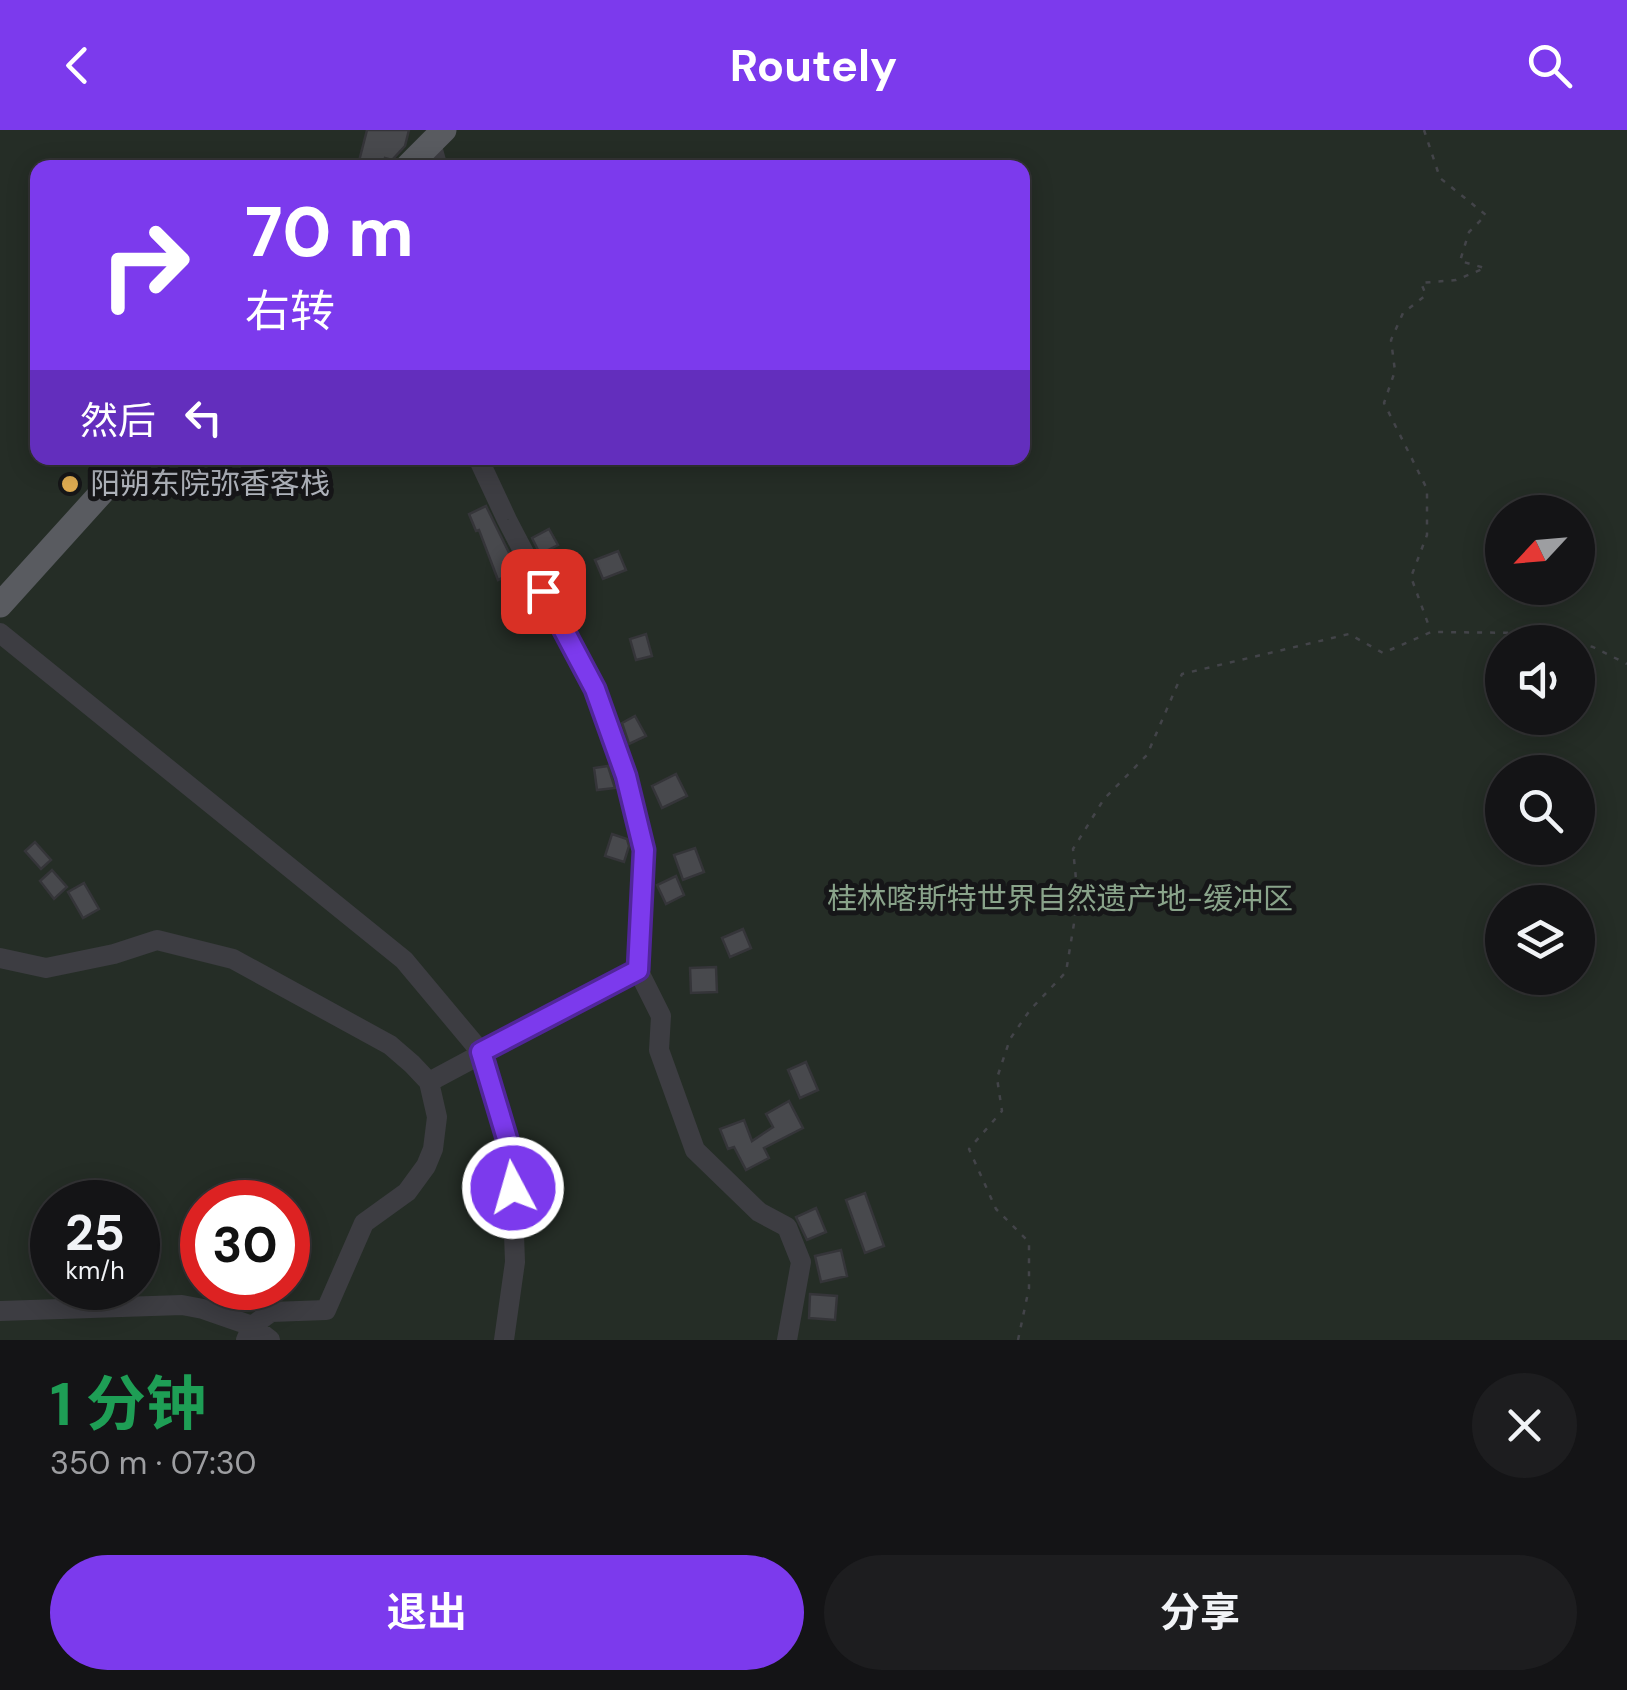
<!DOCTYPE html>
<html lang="zh">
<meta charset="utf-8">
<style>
body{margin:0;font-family:"DM Sans","Noto Sans SC",sans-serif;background:#1d1d1f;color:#f1f3f6;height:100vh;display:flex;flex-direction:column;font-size:38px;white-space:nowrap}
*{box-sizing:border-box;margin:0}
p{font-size:32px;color:#9d9ea1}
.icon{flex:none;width:55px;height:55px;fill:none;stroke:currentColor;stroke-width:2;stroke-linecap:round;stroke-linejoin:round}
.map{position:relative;height:1210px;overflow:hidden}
.details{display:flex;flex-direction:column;background:#141416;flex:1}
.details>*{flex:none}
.top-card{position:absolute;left:30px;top:30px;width:1000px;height:305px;border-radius:20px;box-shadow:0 5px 25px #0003,0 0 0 2px #333335;background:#7c3aed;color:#fff;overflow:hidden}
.needle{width:65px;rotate:244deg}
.tools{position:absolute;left:1485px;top:365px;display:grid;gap:20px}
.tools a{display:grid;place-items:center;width:110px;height:110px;border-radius:50%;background:#141416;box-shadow:0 5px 25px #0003,0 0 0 2px #333335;font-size:50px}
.speed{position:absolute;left:30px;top:1050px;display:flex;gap:20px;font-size:50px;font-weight:700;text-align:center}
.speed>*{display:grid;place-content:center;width:130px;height:130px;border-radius:50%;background:#141416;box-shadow:0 5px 25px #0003,0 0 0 2px #333335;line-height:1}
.speed small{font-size:25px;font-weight:400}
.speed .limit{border:15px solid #d22;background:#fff;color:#111}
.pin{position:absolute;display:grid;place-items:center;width:85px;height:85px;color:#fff;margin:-42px;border-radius:20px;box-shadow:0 5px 15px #0006}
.me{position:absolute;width:110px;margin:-55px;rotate:354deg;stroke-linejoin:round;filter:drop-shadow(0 0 8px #0008)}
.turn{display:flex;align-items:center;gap:35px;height:210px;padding:0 50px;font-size:45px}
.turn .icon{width:130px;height:130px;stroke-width:2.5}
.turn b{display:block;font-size:70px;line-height:85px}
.then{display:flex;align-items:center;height:95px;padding:0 50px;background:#0003;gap:20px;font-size:38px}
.round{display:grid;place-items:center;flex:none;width:105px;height:105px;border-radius:52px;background:#1d1d1f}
.summary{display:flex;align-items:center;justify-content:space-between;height:170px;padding:0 50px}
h1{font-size:60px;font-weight:700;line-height:75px;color:#1e9e55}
.primary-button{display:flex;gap:20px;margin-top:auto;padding:20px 50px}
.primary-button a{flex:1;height:115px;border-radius:60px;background:#7c3aed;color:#fff;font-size:40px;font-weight:700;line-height:115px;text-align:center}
.primary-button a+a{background:#1d1d1f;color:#f1f3f6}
header{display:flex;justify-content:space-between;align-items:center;height:130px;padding:0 50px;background:#7c3aed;color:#fff;font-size:45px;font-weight:700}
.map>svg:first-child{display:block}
</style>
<header><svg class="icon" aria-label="back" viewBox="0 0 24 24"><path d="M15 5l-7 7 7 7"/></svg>Routely<svg class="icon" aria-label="search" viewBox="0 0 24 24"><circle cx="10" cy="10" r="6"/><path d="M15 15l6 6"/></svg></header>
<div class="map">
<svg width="1627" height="1210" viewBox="0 0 1627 1210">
<rect width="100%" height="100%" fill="#1b1b1d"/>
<path fill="#252d26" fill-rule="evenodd" d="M 0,0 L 1627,0 L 1627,1210 L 0,1210 ZM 38,38 L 1022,38 L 1022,328 L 38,328 ZM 1502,382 L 1578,382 L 1578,458 L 1502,458 ZM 1502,512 L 1578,512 L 1578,588 L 1502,588 ZM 1502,642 L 1578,642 L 1578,718 L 1502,718 ZM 1502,772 L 1578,772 L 1578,848 L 1502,848 ZM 52,1072 L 138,1072 L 138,1158 L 52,1158 ZM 202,1072 L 288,1072 L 288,1158 L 202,1158 Z"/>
<path fill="#48494d" stroke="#353539" stroke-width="2.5" d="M 367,0 L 409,0 L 405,16 L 392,30 L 385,28 L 383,37 L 359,31 Z
M 486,376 L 518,441 L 498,450 L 479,400 L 476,401 L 469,384 Z
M 549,399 L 558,415 L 540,424 L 532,408 Z
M 618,421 L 626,440 L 603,449 L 595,430 Z
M 646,504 L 652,526 L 636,530 L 630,509 Z
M 635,586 L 646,606 L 629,614 L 622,593 Z
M 608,636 L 615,658 L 597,660 L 594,638 Z
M 676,644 L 687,666 L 662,678 L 652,656 Z
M 612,704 L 627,709 L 629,716 L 624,732 L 605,726 Z
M 35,712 L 51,730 L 41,739 L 25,721 Z
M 695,718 L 704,742 L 683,750 L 674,725 Z
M 52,740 L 67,757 L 54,769 L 40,751 Z
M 676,746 L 684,765 L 666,774 L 657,755 Z
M 84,753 L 99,779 L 83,788 L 68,762 Z
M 743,799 L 751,818 L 730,827 L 722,808 Z
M 716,837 L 717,862 L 691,863 L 690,838 Z
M 806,932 L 818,960 L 800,968 L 788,940 Z
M 789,971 L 803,998 L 764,1018 L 769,1028 L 746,1040 L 734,1017 L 728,1019 L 720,999 L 744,990 L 752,1011 L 773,997 L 766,984 Z
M 865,1063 L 884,1116 L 865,1123 L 846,1070 Z
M 816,1078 L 826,1102 L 807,1110 L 796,1087 Z
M 841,1120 L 847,1146 L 821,1152 L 815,1126 Z
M 810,1164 L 837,1166 L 835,1190 L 809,1188 Z"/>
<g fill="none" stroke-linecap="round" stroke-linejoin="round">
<path stroke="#434449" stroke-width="2.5" stroke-dasharray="5 8" stroke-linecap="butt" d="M 1424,0 L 1440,48 L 1486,85 L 1469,102 L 1460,131 L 1485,138 L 1456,150 L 1421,153 L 1426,165 L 1403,183 L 1391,210 L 1395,241 L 1384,273 L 1427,359 L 1427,405 L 1411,447 L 1430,499
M 1578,513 L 1593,517 L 1627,534
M 1018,1210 L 1029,1158 L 1029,1112 L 996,1079 L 969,1019 L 1002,981 L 997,948 L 1010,909 L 1030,880 L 1066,842 L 1078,769 L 1073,719 L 1104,669 L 1147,625 L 1182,544 L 1349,504 L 1383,523 L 1431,502 L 1532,503 L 1574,512"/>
<path stroke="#3d3d42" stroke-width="20" d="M 431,13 L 438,38
M 0,503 L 404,830 L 481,922 L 511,1022 L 515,1132 L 504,1210
M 0,828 L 46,838 L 114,824 L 157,810 L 233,829 L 390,915 L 412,934 L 429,952 L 437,987 L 433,1019 L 426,1036 L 407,1062 L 364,1093 L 326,1180 L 271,1182 L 252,1196 L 270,1210
M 638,840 L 661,886 L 659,920 L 695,1020 L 759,1082 L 787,1097 L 801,1132 L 787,1210
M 429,952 L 638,840 L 644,720 L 626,646 L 595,559 L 507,390 L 478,328
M 0,1181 L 182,1175 L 203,1179 L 252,1196 L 246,1210"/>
<path stroke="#595b60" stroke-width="25" d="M 406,38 L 444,0
M 0,475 L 133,328"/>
</g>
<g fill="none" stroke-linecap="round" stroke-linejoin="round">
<g stroke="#51269a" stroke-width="25">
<path id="route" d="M 513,1058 L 511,1022 L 481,922 L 638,840 L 644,720 L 626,646 L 595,559 L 543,461"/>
</g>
<use href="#route" stroke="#7c3aed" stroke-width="18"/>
</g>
<circle fill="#dfac51" stroke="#161618" stroke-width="4" cx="70" cy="354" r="10"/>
<g text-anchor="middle" stroke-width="10" stroke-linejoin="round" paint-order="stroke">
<g font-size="30" fill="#afb3bb" stroke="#161618" text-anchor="start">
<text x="90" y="364">阳朔东院弥香客栈</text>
</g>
<g font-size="30" fill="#89a38a" stroke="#161618">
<text x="1060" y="779">桂林喀斯特世界自然遗产地-缓冲区</text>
</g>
</g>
</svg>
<div class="tools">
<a><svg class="needle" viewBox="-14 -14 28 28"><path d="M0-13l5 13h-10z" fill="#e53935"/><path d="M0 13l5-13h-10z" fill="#9d9ea1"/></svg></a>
<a><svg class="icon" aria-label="sound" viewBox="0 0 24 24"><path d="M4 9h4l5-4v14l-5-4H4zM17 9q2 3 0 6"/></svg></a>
<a><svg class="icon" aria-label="search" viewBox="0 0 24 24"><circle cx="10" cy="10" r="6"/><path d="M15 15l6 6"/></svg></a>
<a><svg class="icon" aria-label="layers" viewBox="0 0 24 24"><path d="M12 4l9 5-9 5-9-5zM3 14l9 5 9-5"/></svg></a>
</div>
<div class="speed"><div>25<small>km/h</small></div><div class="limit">30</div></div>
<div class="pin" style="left:543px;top:461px;background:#d93025"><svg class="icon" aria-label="arrive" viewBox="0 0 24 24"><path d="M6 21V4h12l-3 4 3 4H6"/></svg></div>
<svg class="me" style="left:513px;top:1058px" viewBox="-20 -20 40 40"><circle r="17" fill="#7c3aed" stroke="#fff" stroke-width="3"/><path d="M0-11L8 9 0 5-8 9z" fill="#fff"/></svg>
<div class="top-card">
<div class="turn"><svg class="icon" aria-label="right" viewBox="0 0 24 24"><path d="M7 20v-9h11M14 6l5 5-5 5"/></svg><div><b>70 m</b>右转</div></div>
<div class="then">然后<svg class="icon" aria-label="left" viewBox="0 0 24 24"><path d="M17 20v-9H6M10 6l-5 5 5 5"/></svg></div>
</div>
</div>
<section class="details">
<div class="summary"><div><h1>1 分钟</h1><p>350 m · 07:30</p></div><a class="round"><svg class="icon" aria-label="close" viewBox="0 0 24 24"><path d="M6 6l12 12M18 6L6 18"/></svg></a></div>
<div class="primary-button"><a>退出</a><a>分享</a></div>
</section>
